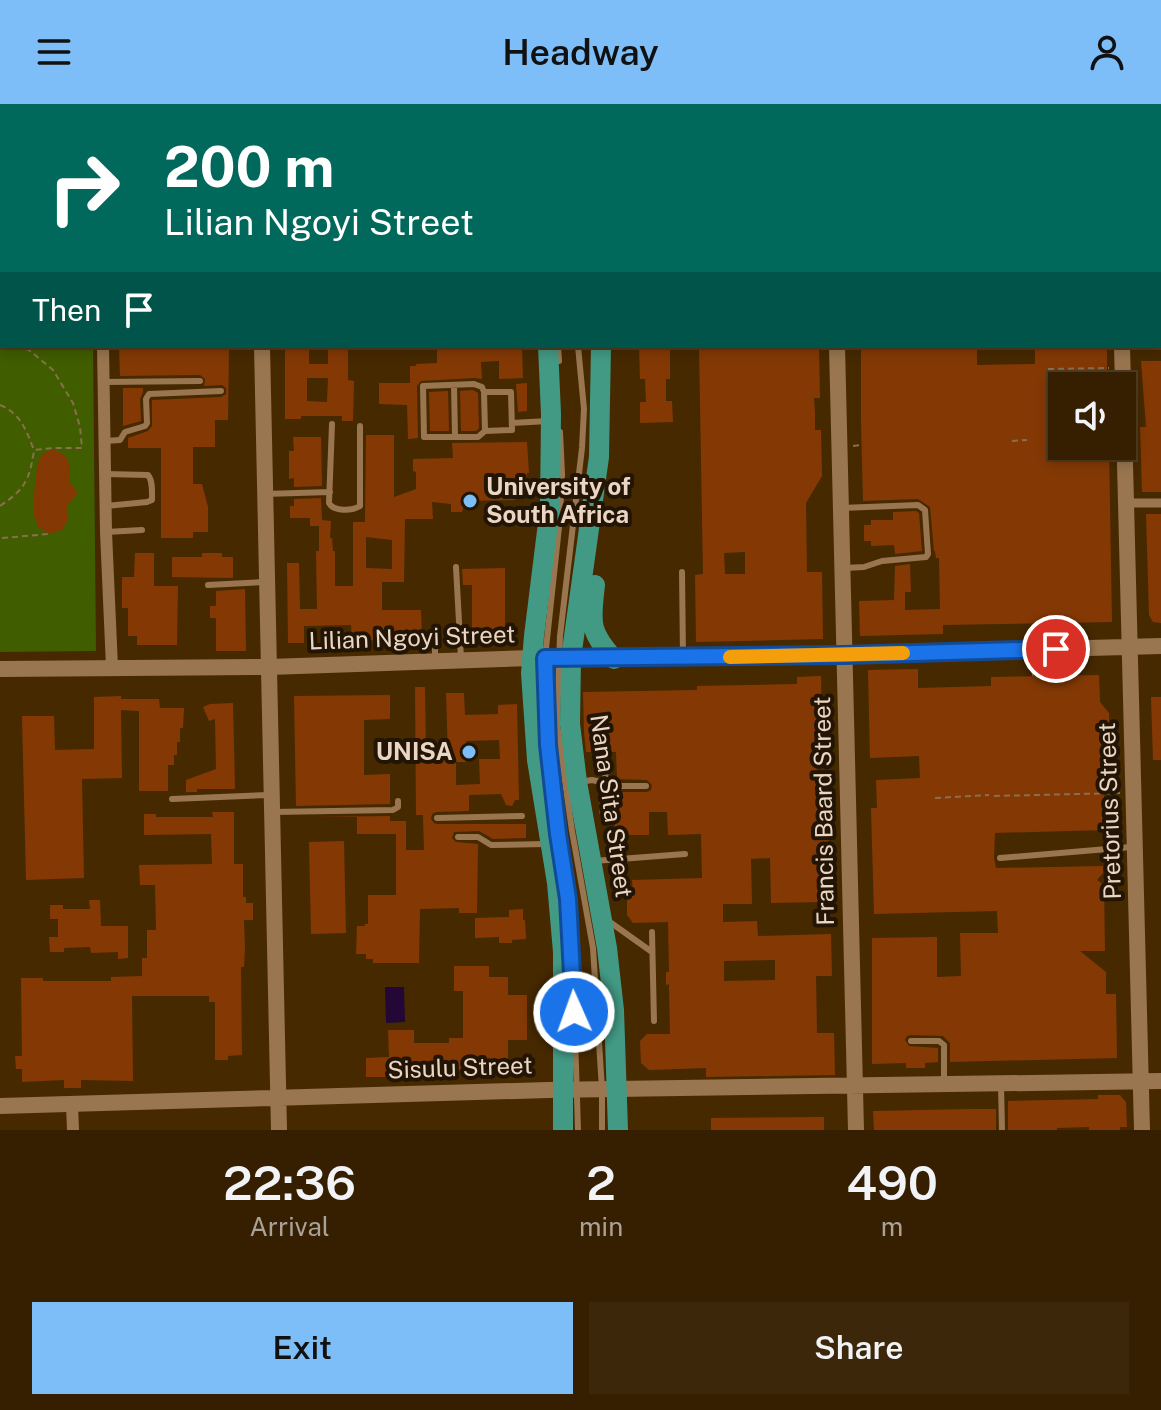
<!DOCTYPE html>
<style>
body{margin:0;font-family:"Public Sans",sans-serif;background:#3d270a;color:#f1f3f6;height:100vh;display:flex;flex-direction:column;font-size:30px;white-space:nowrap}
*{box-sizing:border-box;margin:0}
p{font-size:26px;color:#aaa299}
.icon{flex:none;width:44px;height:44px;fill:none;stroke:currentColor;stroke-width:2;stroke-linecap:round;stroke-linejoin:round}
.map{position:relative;height:1026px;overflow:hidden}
.details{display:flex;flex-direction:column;background:#351f00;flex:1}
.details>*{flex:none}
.banner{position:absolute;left:0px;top:0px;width:1162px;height:244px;box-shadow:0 4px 12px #0003,0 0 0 2px #4f3d22;background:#00695c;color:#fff;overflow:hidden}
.buttons{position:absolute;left:1048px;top:268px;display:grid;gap:16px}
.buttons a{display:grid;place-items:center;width:88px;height:88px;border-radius:0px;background:#351f00;box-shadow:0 4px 12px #0003,0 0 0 2px #4f3d22;font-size:40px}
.pin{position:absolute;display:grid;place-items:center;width:68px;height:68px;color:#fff;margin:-34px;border:4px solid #fff;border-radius:50%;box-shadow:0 2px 8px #0007}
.me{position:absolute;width:88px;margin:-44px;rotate:358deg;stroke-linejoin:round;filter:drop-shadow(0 0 6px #0008)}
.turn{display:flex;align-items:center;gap:28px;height:168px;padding:0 32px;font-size:36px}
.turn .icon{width:104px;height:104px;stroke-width:2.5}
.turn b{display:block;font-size:56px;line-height:68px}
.then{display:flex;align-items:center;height:76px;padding:0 32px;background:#0003;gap:16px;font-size:30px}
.eta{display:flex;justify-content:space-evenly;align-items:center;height:136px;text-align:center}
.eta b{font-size:48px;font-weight:600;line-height:56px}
.action{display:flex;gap:16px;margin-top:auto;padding:16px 32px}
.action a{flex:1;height:92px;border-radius:0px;background:#7dbef9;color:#111;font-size:32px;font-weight:600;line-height:92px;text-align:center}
.action a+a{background:#3d270a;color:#f1f3f6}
header{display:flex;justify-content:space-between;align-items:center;height:104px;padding:0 32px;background:#7dbef9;color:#111;font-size:36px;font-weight:600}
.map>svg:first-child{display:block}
</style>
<header><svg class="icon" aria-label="menu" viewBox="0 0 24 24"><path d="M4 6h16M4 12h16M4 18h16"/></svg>Headway<svg class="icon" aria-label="person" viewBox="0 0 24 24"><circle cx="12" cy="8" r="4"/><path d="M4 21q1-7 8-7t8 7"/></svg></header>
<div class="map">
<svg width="1161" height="1026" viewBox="0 0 1161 1026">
<rect width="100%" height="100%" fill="#472900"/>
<path fill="#405d00" d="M 2,146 L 2,242 L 93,242 L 96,547 L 0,548 L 0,147 Z"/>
<path fill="#230736" d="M 385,883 L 404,883 L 405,918 L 386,919 Z"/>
<path fill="#843905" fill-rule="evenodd" d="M 119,242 L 229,242 L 228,316 L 215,316 L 215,343 L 193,343 L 193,380 L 202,380 L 208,403 L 208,428 L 193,428 L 193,434 L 161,434 L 161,344 L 128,344 L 128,334 L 148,327 L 152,322 L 152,296 L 221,293 L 226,290 L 226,284 L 222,281 L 204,282 L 205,275 L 200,271 L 120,272 Z
M 285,242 L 309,242 L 309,260 L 328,260 L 328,242 L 348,242 L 348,276 L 354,277 L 353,317 L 342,317 L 342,312 L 301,312 L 301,315 L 285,315 ZM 307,274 L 328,274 L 327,298 L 307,297 Z
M 437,242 L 522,242 L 523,274 L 499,275 L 499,257 L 481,258 L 482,275 L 474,274 L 421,277 L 417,282 L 418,334 L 408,335 L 407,301 L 379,300 L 379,279 L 410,279 L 410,262 L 416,262 L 416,260 L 437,259 Z
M 639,242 L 670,242 L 670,275 L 666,275 L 666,297 L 672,297 L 673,318 L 640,319 L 640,298 L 646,298 L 645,275 L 640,275 Z
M 699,242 L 819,242 L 820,294 L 814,294 L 815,309 L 815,326 L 821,326 L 822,372 L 806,399 L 807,468 L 822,468 L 823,535 L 696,538 L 695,471 L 703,470 ZM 745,448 L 745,470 L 725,470 L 724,449 Z
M 861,242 L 977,242 L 977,261 L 1035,260 L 1035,242 L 1107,242 L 1107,282 L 1062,282 L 1062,342 L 1109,342 L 1112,518 L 943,521 L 943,530 L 860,532 L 859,497 L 894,496 L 895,462 L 910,460 L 911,488 L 905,488 L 905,506 L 940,505 L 939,454 L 936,454 L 935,447 L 934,447 L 930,403 L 918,395 L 863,397 L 861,317 Z
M 1141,257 L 1161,257 L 1161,388 L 1142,388 L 1140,323 L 1146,323 Z
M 527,279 L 527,307 L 518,308 L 516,280 Z
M 123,284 L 143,284 L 143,288 L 140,295 L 141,317 L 123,322 Z
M 473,286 L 478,289 L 479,324 L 476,327 L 461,327 L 460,287 Z
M 448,287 L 449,327 L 430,327 L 429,288 Z
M 366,331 L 394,331 L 394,393 L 416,385 L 416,368 L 413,367 L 413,355 L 453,354 L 452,339 L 527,338 L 529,369 L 527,369 L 527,390 L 515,391 L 515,396 L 465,397 L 462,408 L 451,408 L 451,400 L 432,398 L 433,415 L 405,415 L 404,478 L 382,478 L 382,506 L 421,506 L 422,533 L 415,533 L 414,535 L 352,537 L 351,521 L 304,522 L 304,539 L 288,539 L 287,459 L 299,459 L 300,505 L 317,505 L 316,447 L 319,447 L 319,422 L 310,422 L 310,414 L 290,414 L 290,402 L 294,402 L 294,395 L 321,394 L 322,416 L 331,417 L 330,434 L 332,434 L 333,447 L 335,447 L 335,482 L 353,482 L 353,418 L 365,418 ZM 366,433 L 392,436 L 392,465 L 366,464 Z
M 293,333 L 321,333 L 322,382 L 294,383 L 294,374 L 289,375 L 289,347 L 294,347 Z
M 53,345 L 66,352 L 70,363 L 69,377 L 78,389 L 68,400 L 68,416 L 62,426 L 49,430 L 38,423 L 34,412 L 34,389 L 37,362 L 41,351 Z
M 916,407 L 919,409 L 922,447 L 895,450 L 894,441 L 871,442 L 871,437 L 864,437 L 864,421 L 871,421 L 871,416 L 893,416 L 893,408 Z
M 1146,410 L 1161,410 L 1161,519 L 1153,518 L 1149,511 Z
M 135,449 L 154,449 L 154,482 L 178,482 L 177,541 L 137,541 L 137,532 L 128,532 L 128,504 L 122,504 L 122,473 L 134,473 Z
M 202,449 L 222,449 L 222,453 L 233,453 L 233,474 L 172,473 L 172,453 L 202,453 Z
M 505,464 L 505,531 L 472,532 L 472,481 L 463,481 L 462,465 Z
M 245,485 L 246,547 L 216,547 L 216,514 L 210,514 L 210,502 L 216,502 L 216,487 Z
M 918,565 L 918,584 L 991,582 L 991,573 L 1099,571 L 1100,598 L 1109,609 L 1111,687 L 1104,687 L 1105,726 L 995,729 L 994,754 L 996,764 L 1103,762 L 1103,769 L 1097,776 L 1104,781 L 1105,847 L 1080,847 L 1106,868 L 1106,890 L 1116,890 L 1117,954 L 950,958 L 950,939 L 943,932 L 911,931 L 907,932 L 905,936 L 909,942 L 938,944 L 938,958 L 925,959 L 925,964 L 906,964 L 906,959 L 872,960 L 872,834 L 937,833 L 937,873 L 961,872 L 960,829 L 998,829 L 997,807 L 874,810 L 871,704 L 877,704 L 876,676 L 920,674 L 919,652 L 870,654 L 868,566 Z
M 821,572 L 822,626 L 816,626 L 817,669 L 819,669 L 820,699 L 824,699 L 824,705 L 828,705 L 829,753 L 825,753 L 827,798 L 771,799 L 770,754 L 751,755 L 752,800 L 723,800 L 723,818 L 757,817 L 758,832 L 831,830 L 832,872 L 816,872 L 817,929 L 834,929 L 835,971 L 706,973 L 706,964 L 649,966 L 641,959 L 640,937 L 647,930 L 670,930 L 669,880 L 666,881 L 666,868 L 669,868 L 668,818 L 633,819 L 627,811 L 627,796 L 633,790 L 632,776 L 702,774 L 701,730 L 668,731 L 667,708 L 649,708 L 649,731 L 615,731 L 615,710 L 599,710 L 599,692 L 618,692 L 618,688 L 647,688 L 651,686 L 652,681 L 647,676 L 617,675 L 616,648 L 586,648 L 584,628 L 583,588 L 697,586 L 697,582 L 797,580 L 797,573 ZM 775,856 L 775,876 L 724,877 L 724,857 Z
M 415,583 L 425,583 L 426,650 L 448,651 L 446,589 L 464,589 L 465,611 L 498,610 L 498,601 L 517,600 L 519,696 L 515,696 L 512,702 L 506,701 L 501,690 L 469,691 L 469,707 L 436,708 L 432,710 L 431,715 L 434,719 L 437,720 L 526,720 L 526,734 L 493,735 L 479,727 L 454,728 L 452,734 L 456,738 L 478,740 L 477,809 L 459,809 L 459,804 L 420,805 L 419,859 L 373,859 L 373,855 L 366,855 L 366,850 L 356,850 L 357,822 L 365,822 L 365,820 L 368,820 L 368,791 L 396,791 L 396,730 L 357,730 L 357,713 L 313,713 L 390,712 L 390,717 L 406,717 L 406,746 L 424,746 L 423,711 L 416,711 ZM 499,636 L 500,655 L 479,655 L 480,680 L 456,681 L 456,658 L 466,658 L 466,637 Z
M 390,591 L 390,615 L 364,616 L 364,671 L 390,670 L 390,700 L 296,702 L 294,592 Z
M 121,592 L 121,595 L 159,595 L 160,604 L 184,604 L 183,624 L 180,624 L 180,638 L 177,638 L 177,651 L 174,651 L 174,661 L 168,661 L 168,687 L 139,687 L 139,607 L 121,606 L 122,674 L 82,675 L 84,774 L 26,776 L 22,612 L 54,612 L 55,646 L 94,645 L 94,593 Z
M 1151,593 L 1161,593 L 1161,656 L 1153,656 Z
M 233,599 L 235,685 L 197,685 L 197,688 L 186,688 L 186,676 L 216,665 L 215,615 L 209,617 L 203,603 L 210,600 Z
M 212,708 L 234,708 L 234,760 L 243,760 L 243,793 L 246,793 L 246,799 L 253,799 L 253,816 L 244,816 L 245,844 L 244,863 L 241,863 L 242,951 L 228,952 L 228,956 L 215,956 L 215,898 L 209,898 L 209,892 L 132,892 L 133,977 L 81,976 L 81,984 L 64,984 L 64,976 L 22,978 L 22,965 L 16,965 L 15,952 L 22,952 L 21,874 L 43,874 L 43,877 L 111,877 L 111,873 L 142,872 L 142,854 L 147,854 L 147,826 L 156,826 L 155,781 L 140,781 L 139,761 L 212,760 L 211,730 L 144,731 L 144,710 L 156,710 L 156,713 L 213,713 Z
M 344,737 L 346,829 L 311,830 L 309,738 Z
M 89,796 L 100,796 L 101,822 L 128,822 L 128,854 L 118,855 L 118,848 L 91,849 L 90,843 L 64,844 L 64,848 L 50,848 L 49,833 L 58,833 L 58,815 L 50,815 L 50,801 L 63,801 L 63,805 L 90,805 Z
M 523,805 L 523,816 L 525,816 L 526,835 L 512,836 L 512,839 L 499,839 L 499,833 L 475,834 L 475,814 L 509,813 L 509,806 Z
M 454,862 L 489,862 L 489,873 L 508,873 L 508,891 L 527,891 L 527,936 L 508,936 L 508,955 L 493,955 L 493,966 L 415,967 L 416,973 L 366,973 L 366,954 L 389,953 L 388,926 L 414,926 L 414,939 L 449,939 L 449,934 L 463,934 L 463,887 L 454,887 Z
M 1098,991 L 1120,991 L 1126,998 L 1127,1023 L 1120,1023 L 1120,1026 L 1089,1026 L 1089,1023 L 1057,1024 L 1057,1026 L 1008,1026 L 1008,997 L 1098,995 Z
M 970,1005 L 996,1005 L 996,1026 L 874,1026 L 873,1007 Z
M 824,1013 L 824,1026 L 711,1026 L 711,1014 Z"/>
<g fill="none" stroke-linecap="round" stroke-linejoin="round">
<path stroke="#896f4e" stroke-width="2" stroke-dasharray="6 4" stroke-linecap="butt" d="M 1160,230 L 1161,230
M 0,238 L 2,238
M 1048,265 L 1109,264
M 0,301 C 21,310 26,326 34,346 L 54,344 L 82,344 L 80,323 L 73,299 L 53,266 L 29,246 L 16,242
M 1012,337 L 1027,336
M 853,342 L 862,341
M 0,402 C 25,385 29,377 34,347
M 2,434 L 49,430
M 1032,559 L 1033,572
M 994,692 L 1121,689
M 935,694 L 989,691"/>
<path stroke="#997650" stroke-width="6" d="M 553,0 L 553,2
M 717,0 L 717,2
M 574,2 L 574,0
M 0,56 L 2,56
M 558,242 L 559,257
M 578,242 L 584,305 L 582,344 L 560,532 L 557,620 L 572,727 L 593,844 L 602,985 L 602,1026
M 104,278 L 200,277
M 454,281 L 455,333
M 484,288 L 482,283 L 474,280 L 423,282 L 424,333 L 478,333 L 485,327 L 512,326 L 511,288 L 484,288 L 485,327
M 512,319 L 548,317
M 332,320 L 329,399 C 334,408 352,407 360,402 L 360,322
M 105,337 L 120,336 L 125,328 L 145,322 L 147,319 L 146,295 L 149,290 L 221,287
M 105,370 L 148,371 C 153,377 152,388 152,396 L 147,398 L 106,402
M 265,390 L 330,388
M 841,404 L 918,401 L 925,406 L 928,450 L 926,453 L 882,457 L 864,463 L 845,464
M 106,428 L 142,426
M 456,463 L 461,554
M 682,468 L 683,553
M 208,481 L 264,478
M 435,534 L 435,554
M 604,657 L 606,678
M 580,678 L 592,676 L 619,682 L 646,682
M 172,695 L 269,691
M 273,708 L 393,706 L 398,703 L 398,697
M 437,714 L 522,712
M 556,716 L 546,609 L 545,554 L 560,414 L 562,370 L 560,328
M 458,733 L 478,733 L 491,741 L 546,740
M 1000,754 L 1131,743
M 594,757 L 685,750
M 607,816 L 652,848
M 652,828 L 654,917
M 573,866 L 578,1026
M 911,937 L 939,937 L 944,941 L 944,977
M 1001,980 L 1002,1026"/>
<path stroke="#997650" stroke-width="9" d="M 1125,399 L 1161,399"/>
<path stroke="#997650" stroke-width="12" d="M 103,242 L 106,428 L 112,563
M 72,1001 L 73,1026"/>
<path stroke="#997650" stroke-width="16" d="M 256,0 L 256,2
M 831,0 L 831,2
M 1116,0 L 1116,2
M 262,242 L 279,1026
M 837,242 L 856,1026
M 1122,242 L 1142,1026
M 0,565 L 269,563 L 531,554 L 844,551 L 1161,542
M 0,1002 L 548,986 L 1161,977"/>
<path stroke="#6e886a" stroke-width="18" d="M 1160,109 L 1161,109
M 0,136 L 2,136"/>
<path stroke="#429a85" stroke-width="20" d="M 540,0 L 540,2
M 589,2 L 589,0
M 548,242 L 551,310 L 550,403 L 534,532 L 531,569 L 537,656 L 557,779 L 563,848 L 563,1026
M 601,242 L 599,353 L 571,554 L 570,620 L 577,678 L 607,844 L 614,906 L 618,1026
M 595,481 C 591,517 588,527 614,555"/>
</g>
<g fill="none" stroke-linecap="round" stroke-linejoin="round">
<g stroke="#114b97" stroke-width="20">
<path id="route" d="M 574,908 L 568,795 L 558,730 L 548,641 L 545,554 L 844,551 L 1056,545"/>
</g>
<use href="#route" stroke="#1a73e8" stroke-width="14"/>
<path stroke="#f59e0b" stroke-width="14" d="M 730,553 L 903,549"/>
</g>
<g fill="#7dbef9" stroke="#231506" stroke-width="3">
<circle cx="470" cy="397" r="8"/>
<circle cx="469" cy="648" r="8"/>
</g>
<g text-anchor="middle" stroke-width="8" stroke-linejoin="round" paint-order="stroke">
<g font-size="24" font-weight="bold" fill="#ead6c2" stroke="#231506" text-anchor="start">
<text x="486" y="391">University of<tspan x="486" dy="28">South Africa</tspan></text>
<text x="453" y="656" text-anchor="end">UNISA</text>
</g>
<g font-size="24" fill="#ead6c2" stroke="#231506">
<text transform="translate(412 534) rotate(-2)" y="8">Lilian Ngoyi Street</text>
<text transform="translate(611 702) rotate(82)" y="8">Nana Sita Street</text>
<text transform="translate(824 707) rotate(-91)" y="8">Francis Baard Street</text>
<text transform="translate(1110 707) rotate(-92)" y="8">Pretorius Street</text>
<text transform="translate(460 964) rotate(-2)" y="8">Sisulu Street</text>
</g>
</g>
</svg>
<div class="buttons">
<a><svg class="icon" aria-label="sound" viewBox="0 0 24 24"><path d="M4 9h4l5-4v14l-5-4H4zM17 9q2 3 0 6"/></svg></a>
</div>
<div class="pin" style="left:1056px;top:545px;background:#d93025"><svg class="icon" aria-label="arrive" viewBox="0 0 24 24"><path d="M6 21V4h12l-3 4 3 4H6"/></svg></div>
<svg class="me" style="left:574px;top:908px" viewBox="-20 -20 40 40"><circle r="17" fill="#1a73e8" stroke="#fff" stroke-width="3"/><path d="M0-11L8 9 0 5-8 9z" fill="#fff"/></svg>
<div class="banner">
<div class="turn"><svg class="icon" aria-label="right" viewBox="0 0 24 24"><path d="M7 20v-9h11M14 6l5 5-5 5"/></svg><div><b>200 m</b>Lilian Ngoyi Street</div></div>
<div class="then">Then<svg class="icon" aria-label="arrive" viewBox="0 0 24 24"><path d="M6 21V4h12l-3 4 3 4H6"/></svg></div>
</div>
</div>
<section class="details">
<div class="eta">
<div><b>22:36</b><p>Arrival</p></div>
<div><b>2</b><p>min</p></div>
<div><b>490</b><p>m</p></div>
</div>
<div class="action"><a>Exit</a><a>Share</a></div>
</section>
